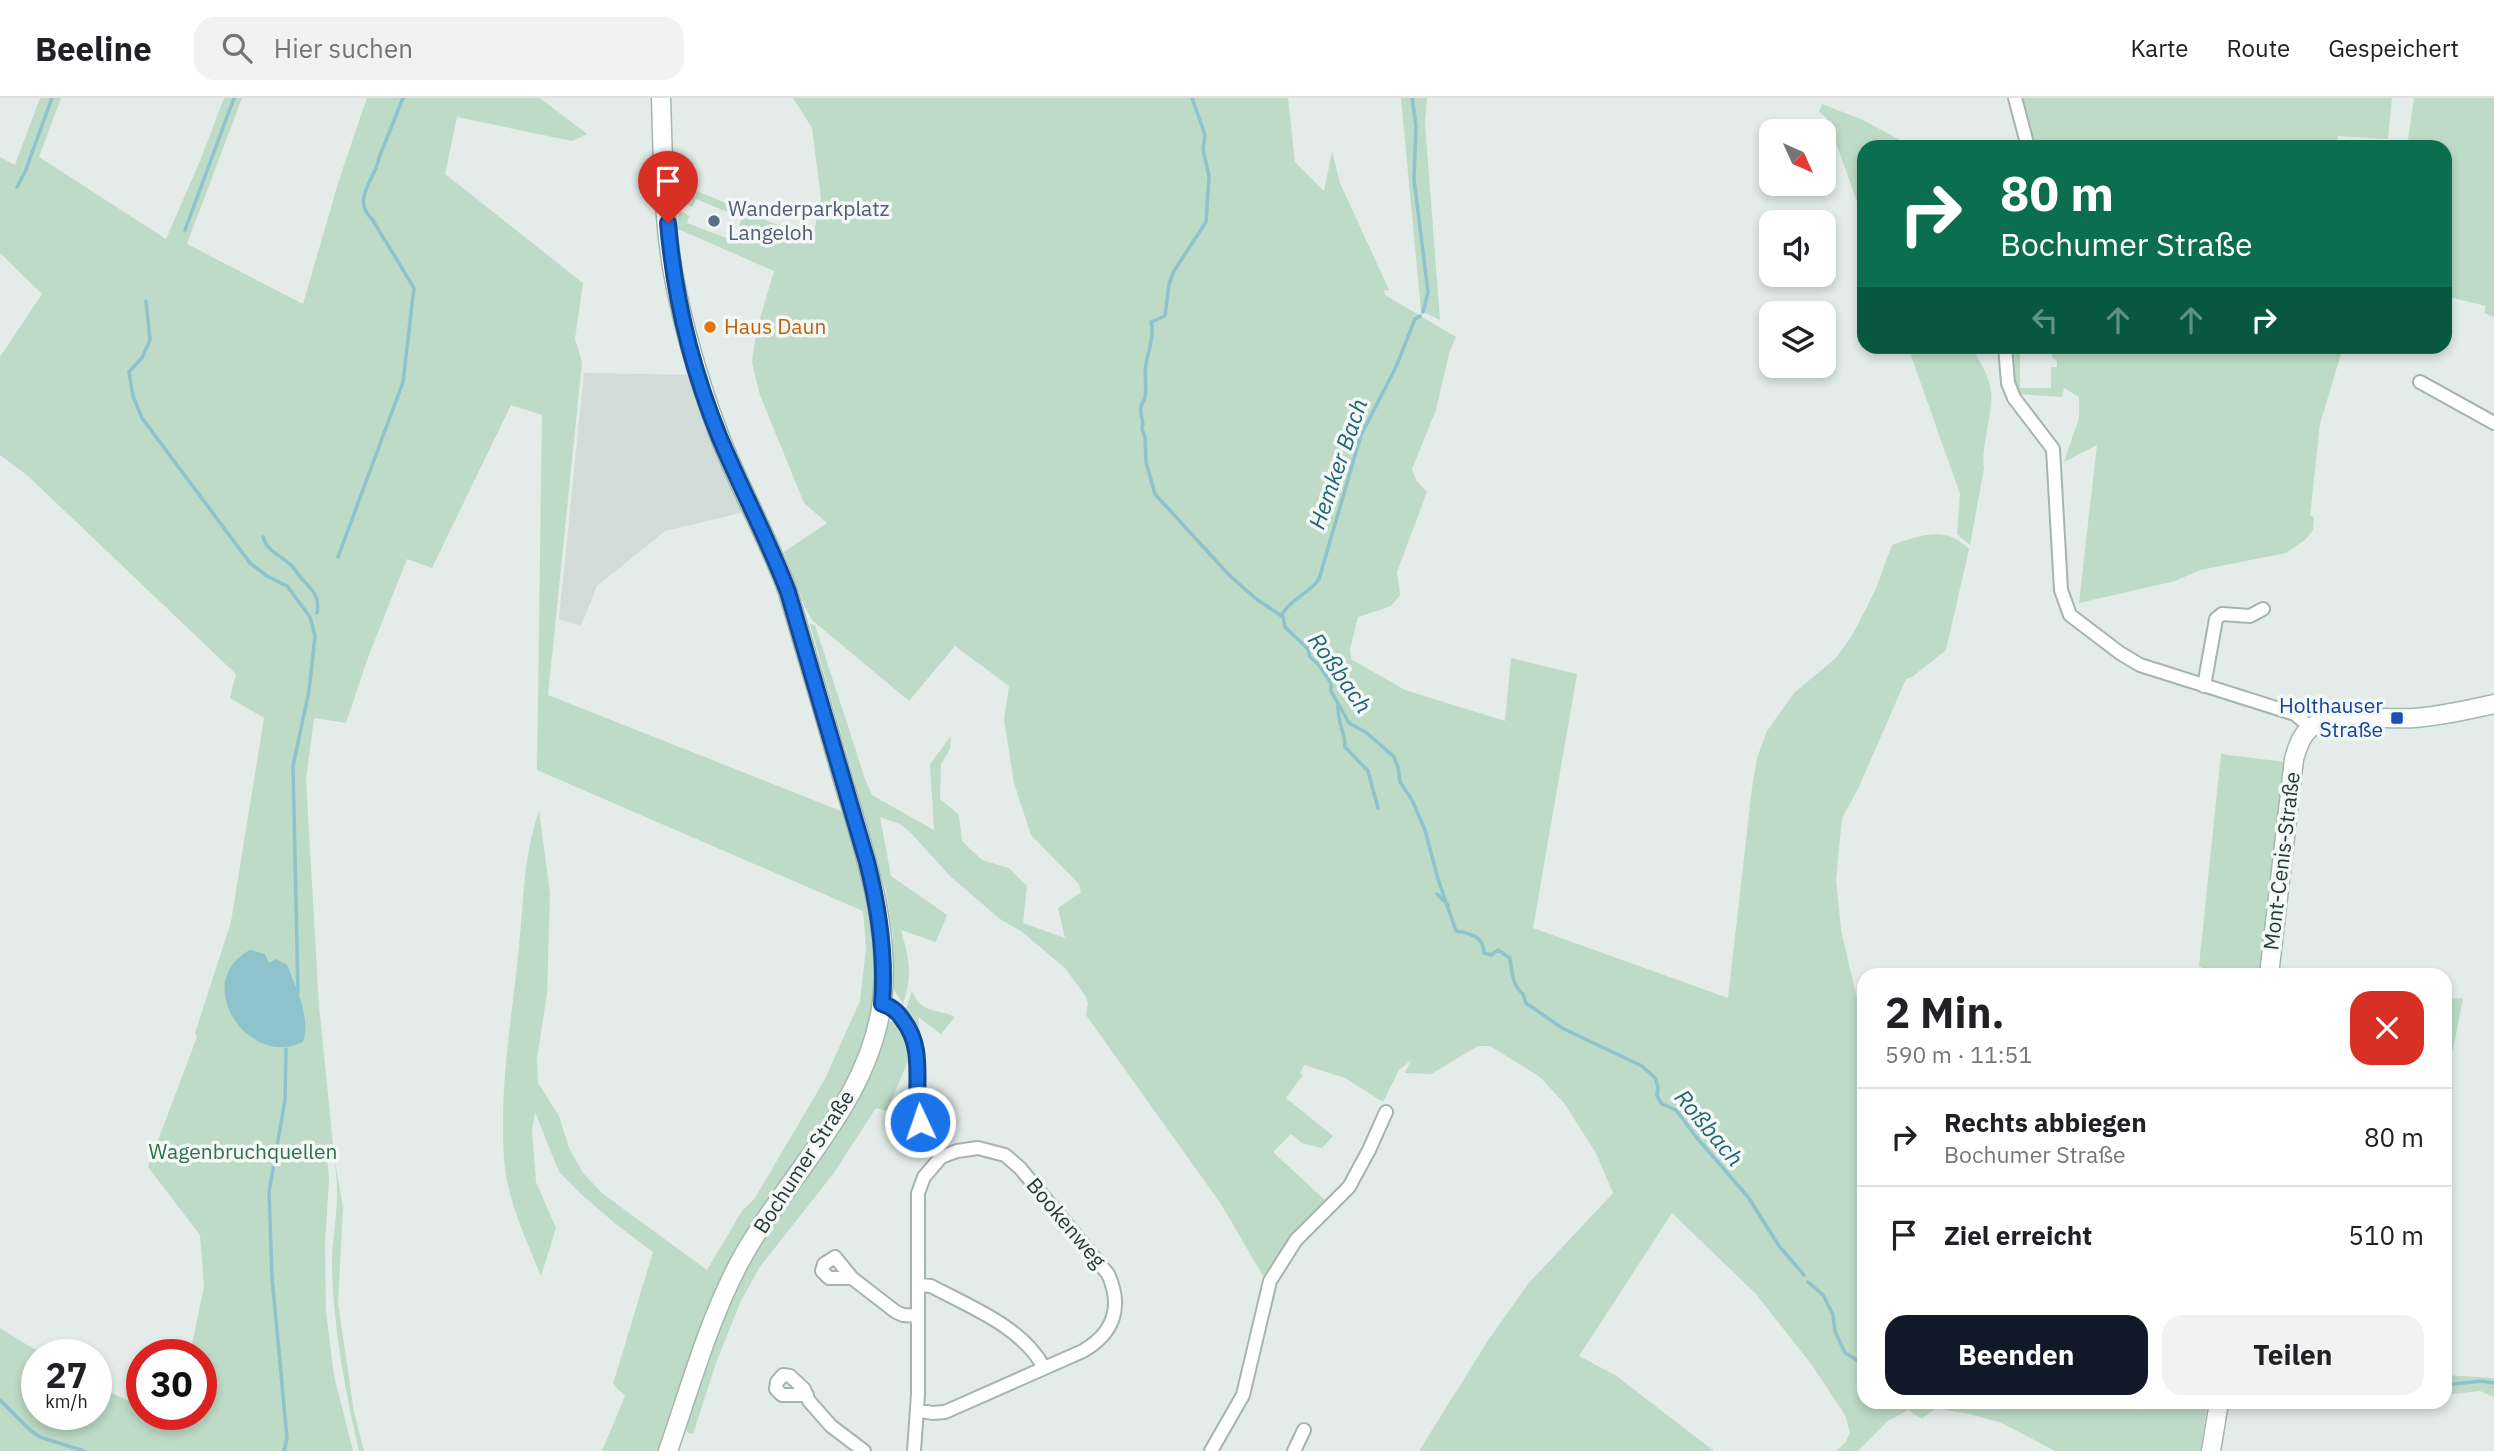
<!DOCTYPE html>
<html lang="de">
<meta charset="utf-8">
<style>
body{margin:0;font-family:"IBM Plex Sans",sans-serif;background:#f2f2f2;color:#202124;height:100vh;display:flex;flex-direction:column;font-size:26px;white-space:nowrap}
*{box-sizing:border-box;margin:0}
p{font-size:23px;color:#757577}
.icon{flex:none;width:38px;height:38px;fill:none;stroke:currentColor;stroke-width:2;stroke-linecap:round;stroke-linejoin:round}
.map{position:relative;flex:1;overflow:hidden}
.side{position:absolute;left:1857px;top:870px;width:595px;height:441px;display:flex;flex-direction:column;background:#fff;border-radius:21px;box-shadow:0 4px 10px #0003}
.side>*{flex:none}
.banner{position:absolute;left:1857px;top:42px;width:595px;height:214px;border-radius:21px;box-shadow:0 4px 10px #0003;background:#0b6e4f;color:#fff;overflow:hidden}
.needle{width:46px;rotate:135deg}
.buttons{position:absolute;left:1759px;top:21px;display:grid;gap:14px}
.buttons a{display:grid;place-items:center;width:77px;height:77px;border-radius:14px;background:#fff;box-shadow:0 4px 10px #0003;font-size:35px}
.speed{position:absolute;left:21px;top:1241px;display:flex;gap:14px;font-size:35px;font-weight:700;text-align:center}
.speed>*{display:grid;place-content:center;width:91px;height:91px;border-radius:50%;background:#fff;box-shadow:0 4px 10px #0003;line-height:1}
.speed small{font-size:18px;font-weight:400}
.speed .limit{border:10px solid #d22;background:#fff;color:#111}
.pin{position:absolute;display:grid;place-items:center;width:60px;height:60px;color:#fff;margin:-72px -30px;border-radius:50% 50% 50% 0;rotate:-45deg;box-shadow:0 0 7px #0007}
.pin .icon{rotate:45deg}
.me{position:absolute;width:77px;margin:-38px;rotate:357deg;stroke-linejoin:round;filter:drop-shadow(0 0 5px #0008)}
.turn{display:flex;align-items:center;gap:24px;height:147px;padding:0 28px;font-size:32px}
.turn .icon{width:91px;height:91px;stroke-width:2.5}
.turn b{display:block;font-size:49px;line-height:60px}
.lanes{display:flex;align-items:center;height:66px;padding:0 28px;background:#0003;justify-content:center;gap:35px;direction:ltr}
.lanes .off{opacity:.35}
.round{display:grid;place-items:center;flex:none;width:74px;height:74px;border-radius:21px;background:#f2f2f2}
.headline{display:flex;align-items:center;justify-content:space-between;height:119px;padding:0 28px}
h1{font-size:42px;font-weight:700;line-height:52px}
.button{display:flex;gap:14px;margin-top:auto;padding:14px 28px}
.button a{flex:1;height:80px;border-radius:21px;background:#111827;color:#fff;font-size:28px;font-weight:700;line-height:80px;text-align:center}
.button a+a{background:#f2f2f2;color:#202124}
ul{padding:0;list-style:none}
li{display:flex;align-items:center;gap:21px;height:98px;padding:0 28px;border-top:2px solid #e0e0e0}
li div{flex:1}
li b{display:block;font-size:26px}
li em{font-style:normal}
header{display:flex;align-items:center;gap:42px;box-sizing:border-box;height:98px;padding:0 35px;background:#fff;border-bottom:2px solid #e0e0e0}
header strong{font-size:33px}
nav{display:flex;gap:38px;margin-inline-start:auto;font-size:24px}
.search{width:490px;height:63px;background:#f2f2f2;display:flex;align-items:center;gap:18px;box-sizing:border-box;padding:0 24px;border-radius:21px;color:#757577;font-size:26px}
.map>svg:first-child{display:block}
</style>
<header>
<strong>Beeline</strong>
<div class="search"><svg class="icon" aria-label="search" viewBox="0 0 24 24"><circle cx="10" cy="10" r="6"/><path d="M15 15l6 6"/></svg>Hier suchen</div>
<nav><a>Karte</a><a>Route</a><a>Gespeichert</a></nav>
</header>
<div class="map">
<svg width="2494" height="1353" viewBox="0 0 2494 1353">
<rect width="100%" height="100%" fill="#e3ece8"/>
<path fill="#d1dbd7" d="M 584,275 L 699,277 L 753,412 L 665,433 L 597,488 L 581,528 L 559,521 Z"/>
<path fill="#bddbc6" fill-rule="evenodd" d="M 40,0 L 61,0 L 39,59 L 166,141 L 200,63 L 224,0 L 242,0 L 187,146 L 303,206 L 339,82 L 367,0 L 540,0 L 587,36 L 572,43 L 457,19 L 445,76 L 583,185 L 575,241 L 582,264 L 548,597 L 841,713 L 845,719 L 869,803 L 875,837 L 875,894 L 869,934 L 845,993 L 788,1077 L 662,1353 L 602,1353 L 625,1298 L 613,1286 L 653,1154 L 617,1127 L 582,1097 L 559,1074 L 535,1014 L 532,1033 L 536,1084 L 556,1130 L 541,1178 C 526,1141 507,1102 504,1061 C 499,991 512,919 519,849 C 524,803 523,758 539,713 L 550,795 L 547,895 L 537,961 L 538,985 L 559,1018 L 569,1050 L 583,1075 L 603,1096 L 707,1172 L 742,1113 L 755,1100 L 825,981 L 860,903 L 866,850 L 863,813 L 537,672 L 542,317 L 511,307 L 432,470 L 407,461 L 367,562 L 346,625 L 314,620 L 306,682 L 319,908 L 334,1057 L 343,1110 L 338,1205 L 354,1314 L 364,1353 L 359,1353 C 345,1293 334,1233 332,1171 C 331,1153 335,1134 336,1117 C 338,1098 337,1076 334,1057 L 327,1059 L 329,1080 L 325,1146 L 326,1213 L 334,1278 L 353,1353 L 0,1353 L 0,1230 L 42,1256 L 37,1256 L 37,1316 L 96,1316 L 96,1288 L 142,1309 L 142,1316 L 162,1316 L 195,1325 L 189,1316 L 201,1316 L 201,1256 L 190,1256 L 204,1189 L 200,1137 L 148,1069 L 197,939 L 195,935 L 231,824 L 264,620 L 230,600 L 236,576 L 28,378 L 0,357 L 0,259 L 42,196 L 0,155 L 0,59 L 15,67 Z
M 793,0 L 1288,0 L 1295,64 L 1324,93 L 1332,54 L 1340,85 L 1389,192 L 1384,193 L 1385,197 L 1456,239 L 1449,255 L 1436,312 L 1412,371 L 1416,382 L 1427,394 L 1397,474 L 1400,497 L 1391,508 L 1358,519 L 1350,551 L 1351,561 L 1405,592 L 1505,623 L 1511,560 L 1577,576 L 1533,830 L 1728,900 L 1752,690 L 1757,660 L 1767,633 L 1794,595 L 1836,560 L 1853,536 L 1875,493 L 1892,447 C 1921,437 1945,427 1969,451 L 1946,552 L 1912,579 L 1906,581 L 1858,691 L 1842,720 L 1836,782 L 1841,832 L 1864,931 L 1864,1304 L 2207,1304 L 2201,1353 L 2055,1353 L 2002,1325 L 1970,1316 L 1936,1310 L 1922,1321 L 1908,1312 L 1889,1322 L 1858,1353 L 1836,1353 L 1846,1344 L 1850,1334 L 1845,1317 L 1812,1267 L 1756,1196 L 1672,1115 L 1579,1258 L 1615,1277 L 1714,1353 L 1419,1353 L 1489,1241 L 1528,1186 L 1613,1095 L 1596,1055 L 1564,1005 L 1540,979 L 1490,948 L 1478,948 L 1431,976 L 1405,975 L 1411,962 L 1399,972 L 1383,1004 L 1345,980 L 1304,967 L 1300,975 L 1303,977 L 1286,1000 L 1333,1038 L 1322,1050 L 1302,1045 L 1291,1036 L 1273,1054 L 1328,1105 L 1308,1122 L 1263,1178 L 1221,1106 L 1086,917 L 1088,906 L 1086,899 L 1065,870 L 1021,833 L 1000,821 L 951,779 L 911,735 L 900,726 L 880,719 L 891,778 L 947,817 L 936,844 L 901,832 C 909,861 913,876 903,906 L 894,892 L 893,837 L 886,793 L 810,526 L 815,527 L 865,681 L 872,697 L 934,732 L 930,666 L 951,638 L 950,651 L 941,666 L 940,701 L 959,717 L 962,743 L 982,762 L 1009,770 L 1027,788 L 1023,825 L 1065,840 L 1058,810 L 1081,794 L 1079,786 L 1031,737 L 1014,685 L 1004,622 L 1009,588 L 955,548 L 909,603 L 812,522 L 805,509 L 784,454 L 827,425 L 804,405 L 760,297 L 752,265 L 756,234 L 774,173 L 678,131 L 678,115 L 681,113 L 689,118 L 687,125 L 734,143 L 742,120 L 696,101 L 692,109 L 677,101 L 676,84 L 806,139 L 814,134 L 821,100 L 812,30 Z
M 1401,0 L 1427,0 L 1425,25 L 1440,222 L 1421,213 Z
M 2018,0 L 2392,0 L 2388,41 L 2338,38 L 2336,49 L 2031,49 Z
M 2414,0 L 2494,0 L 2494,219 L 2484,215 L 2486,208 L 2445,198 L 2445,49 L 2407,49 Z
M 1822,6 L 1863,22 L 1913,49 L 1864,49 L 1864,123 L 1827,20 L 1819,14 Z
M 1908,249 L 1972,249 C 1979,262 1990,279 1991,294 C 1993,316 1980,352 1984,370 L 1970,447 L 1957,436 L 1960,396 Z
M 2010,249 L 2343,249 L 2320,326 L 2310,418 L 2314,419 L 2313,432 L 2306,441 L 2286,455 L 2200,472 L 2175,483 L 2079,505 L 2097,347 L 2064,364 L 2079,320 L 2079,299 L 2064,290 L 2062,299 L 2019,296 L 2014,283 ZM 2020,254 L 2052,254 L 2052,259 L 2057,263 L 2057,269 L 2051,269 L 2051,290 L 2020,290 Z
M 2221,656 L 2285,664 L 2260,877 L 2214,877 L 2199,868 Z
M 912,893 C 921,916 936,910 955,919 L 941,936 L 918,919 L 920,932 L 906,911 Z
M 2463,900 L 2453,952 L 2445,960 L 2445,901 Z
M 891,923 C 907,930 910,951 913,966 L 907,965 L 887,1013 L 876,1010 L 833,1076 L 759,1170 L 740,1205 L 716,1265 L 693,1336 L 688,1335 L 685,1330 L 707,1258 L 738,1182 L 884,926 Z
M 2445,1277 L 2494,1280 L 2494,1299 L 2480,1293 L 2445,1297 Z"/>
<path fill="#8ec2cd" d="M 250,852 L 265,856 L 269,865 L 276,861 L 287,867 C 296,890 311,919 303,944 C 248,971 190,884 250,852 Z"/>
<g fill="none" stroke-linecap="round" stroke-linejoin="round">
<path stroke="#8ec2cd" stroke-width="3.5" d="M 1192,0 L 1205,37 L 1203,51 L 1209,78 L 1206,124 L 1174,173 L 1169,186 L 1165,218 L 1151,224 C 1155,236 1148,254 1146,266 C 1144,277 1147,290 1145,299 C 1144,303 1141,306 1141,309 C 1139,317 1145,323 1142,331 L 1145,339 L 1146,364 L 1155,396 L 1229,477 L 1255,500 L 1283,519 L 1285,529 L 1308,551 L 1310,559 L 1318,566 L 1331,585 L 1331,593 L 1349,625 L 1367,635 L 1394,659 L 1398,669 L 1400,684 L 1412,702 L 1425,732 L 1438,781 L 1456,833 C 1469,835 1484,838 1484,855 L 1491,857 L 1498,852 L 1510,860 C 1512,874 1512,887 1523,896 L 1526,905 L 1562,930 L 1642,968 L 1655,980 L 1658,989 L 1657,998 L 1662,1006 L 1676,1012 L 1697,1040 L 1748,1099 L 1779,1148 L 1804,1177
M 1412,0 L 1416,28 L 1414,81 L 1428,194 L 1423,214
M 17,89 L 25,74 L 52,0
M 185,132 L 234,0
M 146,203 L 150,242 L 142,260 L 129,274 L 133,298 L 142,320 L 250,465 L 267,478 L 287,488 L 310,519 L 315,538 L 309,593 L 293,668 L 298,895
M 263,439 C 267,453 281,458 291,467 C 295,471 298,477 302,481 C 313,493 320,498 317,515
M 338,459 L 403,284 L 414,190 L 372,121 C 351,101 375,82 379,60 L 403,0
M 1281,518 C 1293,498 1308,497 1319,481 L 1361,337 L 1396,269 L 1415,221 L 1420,218
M 1338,607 C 1337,624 1345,633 1345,649 L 1368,673 L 1378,710
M 1437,796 L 1448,807
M 1808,1184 L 1823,1197 L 1833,1217 L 1835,1233 L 1845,1255 L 1864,1266
M 2445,1287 L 2482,1283 L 2494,1285
M 0,1302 L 30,1332 L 40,1339 L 84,1353
M 1907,1304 L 1917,1307 L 1929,1304
M 284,1353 L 287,1340 L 272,1179 L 269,1094 L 285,1002 L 286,951"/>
<g stroke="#a6b4af" stroke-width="16">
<path id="minor" d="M 2015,0 L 2028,49
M 2005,248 L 2008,285 L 2014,300 L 2053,351 L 2061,492 L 2070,517 L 2120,555 L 2140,567 L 2295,616 L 2311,630
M 2420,284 L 2494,325
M 2204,588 L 2216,521 L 2222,516 L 2250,518 L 2263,511
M 882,906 C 889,907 894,912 899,917 C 927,945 914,982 919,1016 C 921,1032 932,1046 941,1059
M 852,1180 L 829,1180 L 822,1173 L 824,1166 L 835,1159 L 852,1180 L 896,1214 L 903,1217 L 918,1218
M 918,1187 L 931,1188 C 970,1209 1023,1229 1044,1270
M 807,1297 L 782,1297 L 776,1291 L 777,1284 L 783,1277 L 790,1278 L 804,1291 L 809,1303 L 831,1328 L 864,1353
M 914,1353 L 918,1296 L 918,1095 L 924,1079 L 941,1059 L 957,1053 L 978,1050 L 1005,1057 L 1020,1070 L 1108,1176 C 1123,1209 1114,1235 1083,1253 L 945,1314 L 932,1315 L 917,1312
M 1211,1353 L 1243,1297 L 1270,1183 L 1296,1142 L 1349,1089 L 1369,1052 L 1386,1014
M 1294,1353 L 1304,1332"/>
</g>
<g stroke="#a2b7b0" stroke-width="21">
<path id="secondary" d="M 661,0 C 663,58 663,118 673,175 C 683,228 699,283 718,334 C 738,388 768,439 788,494 C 807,557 825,619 843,682 C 864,753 891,828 882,904 C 869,1003 791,1073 744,1156 C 710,1217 691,1287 668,1353
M 2269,877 L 2294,661 C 2298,647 2303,632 2317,626 C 2337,615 2389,622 2414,620 C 2441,618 2468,612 2494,606
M 2211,1353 L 2219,1304"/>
</g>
<use href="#minor" stroke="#fff" stroke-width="12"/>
<use href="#secondary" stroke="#fff" stroke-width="18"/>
</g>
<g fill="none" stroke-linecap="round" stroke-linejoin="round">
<g stroke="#114b97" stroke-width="18">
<path id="route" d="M 668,125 C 674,197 692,271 719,338 C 741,391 768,441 788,494 L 867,764 C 879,811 886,857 882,906 C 891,908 898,914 903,922 C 927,953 912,990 920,1024"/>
</g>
<use href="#route" stroke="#1a73e8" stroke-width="12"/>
</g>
<circle fill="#5c6f8a" stroke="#f3f8f6" stroke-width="2.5" cx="714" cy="123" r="7"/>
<circle fill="#e8710a" stroke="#f3f8f6" stroke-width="2.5" cx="710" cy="229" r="7"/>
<rect fill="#1a4fb4" stroke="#f3f8f6" stroke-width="2.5" x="2390" y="613" width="14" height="14" rx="3.5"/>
<g text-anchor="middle" stroke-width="7" stroke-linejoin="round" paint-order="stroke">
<g font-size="21" fill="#4e5e75" stroke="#f3f8f6" text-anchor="start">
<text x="728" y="118">Wanderparkplatz<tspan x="728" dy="24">Langeloh</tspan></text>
</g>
<g font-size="21" fill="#c56008" stroke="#f3f8f6" text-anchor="start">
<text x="724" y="236">Haus Daun</text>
</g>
<g font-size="21" fill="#164399" stroke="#f3f8f6" text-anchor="end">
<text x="2383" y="615">Holthauser<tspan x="2383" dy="24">Straße</tspan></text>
</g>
<g font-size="21" fill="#243c36" stroke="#f3f8f6">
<text transform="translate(2282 763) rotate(-83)" y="7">Mont-Cenis-Straße</text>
<text transform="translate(804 1064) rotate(-57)" y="7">Bochumer Straße</text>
<text transform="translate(1066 1125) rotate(50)" y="7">Bookenweg</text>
</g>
<g font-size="21" fill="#30704a" stroke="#f3f8f6">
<text x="243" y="1061">Wagenbruchquellen</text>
</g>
<g font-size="23" font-style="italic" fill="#216574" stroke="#f3f8f6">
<text transform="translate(1338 366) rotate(-71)" y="8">Hemker Bach</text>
<text transform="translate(1340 575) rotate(55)" y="8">Roßbach</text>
<text transform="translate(1709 1030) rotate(50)" y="8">Roßbach</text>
</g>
</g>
</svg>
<div class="buttons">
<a><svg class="needle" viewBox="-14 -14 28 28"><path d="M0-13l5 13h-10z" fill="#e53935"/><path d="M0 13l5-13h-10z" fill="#757577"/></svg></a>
<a><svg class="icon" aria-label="sound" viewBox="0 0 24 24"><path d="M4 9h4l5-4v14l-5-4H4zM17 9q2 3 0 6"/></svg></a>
<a><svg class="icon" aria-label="layers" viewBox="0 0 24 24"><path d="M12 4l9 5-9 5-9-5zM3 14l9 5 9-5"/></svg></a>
</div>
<div class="speed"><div>27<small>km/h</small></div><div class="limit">30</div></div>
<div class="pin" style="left:668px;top:125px;background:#d93025"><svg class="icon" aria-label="arrive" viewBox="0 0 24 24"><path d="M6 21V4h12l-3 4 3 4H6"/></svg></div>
<svg class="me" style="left:920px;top:1024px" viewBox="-20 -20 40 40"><circle r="17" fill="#1a73e8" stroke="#fff" stroke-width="3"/><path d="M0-11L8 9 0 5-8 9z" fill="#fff"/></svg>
<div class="banner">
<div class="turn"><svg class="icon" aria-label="right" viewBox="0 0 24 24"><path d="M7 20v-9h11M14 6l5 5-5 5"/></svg><div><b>80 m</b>Bochumer Straße</div></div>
<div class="lanes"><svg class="icon off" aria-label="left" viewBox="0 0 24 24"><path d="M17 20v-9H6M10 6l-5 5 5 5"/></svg><svg class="icon off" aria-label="ahead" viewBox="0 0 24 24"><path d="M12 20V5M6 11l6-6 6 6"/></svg><svg class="icon off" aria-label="ahead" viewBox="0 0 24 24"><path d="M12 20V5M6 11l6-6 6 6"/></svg><svg class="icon" aria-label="right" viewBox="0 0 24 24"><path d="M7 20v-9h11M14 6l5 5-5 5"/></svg></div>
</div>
<section class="side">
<div class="headline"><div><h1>2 Min.</h1><p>590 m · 11:51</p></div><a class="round" style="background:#d93025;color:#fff"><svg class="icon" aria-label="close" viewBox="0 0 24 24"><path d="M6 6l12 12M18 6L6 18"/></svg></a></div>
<ul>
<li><svg class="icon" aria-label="right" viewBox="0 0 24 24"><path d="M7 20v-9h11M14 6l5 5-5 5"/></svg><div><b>Rechts abbiegen</b><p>Bochumer Straße</p></div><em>80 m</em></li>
<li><svg class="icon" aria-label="arrive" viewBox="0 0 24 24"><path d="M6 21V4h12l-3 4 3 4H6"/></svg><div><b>Ziel erreicht</b></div><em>510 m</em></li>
</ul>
<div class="button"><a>Beenden</a><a>Teilen</a></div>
</section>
</div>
